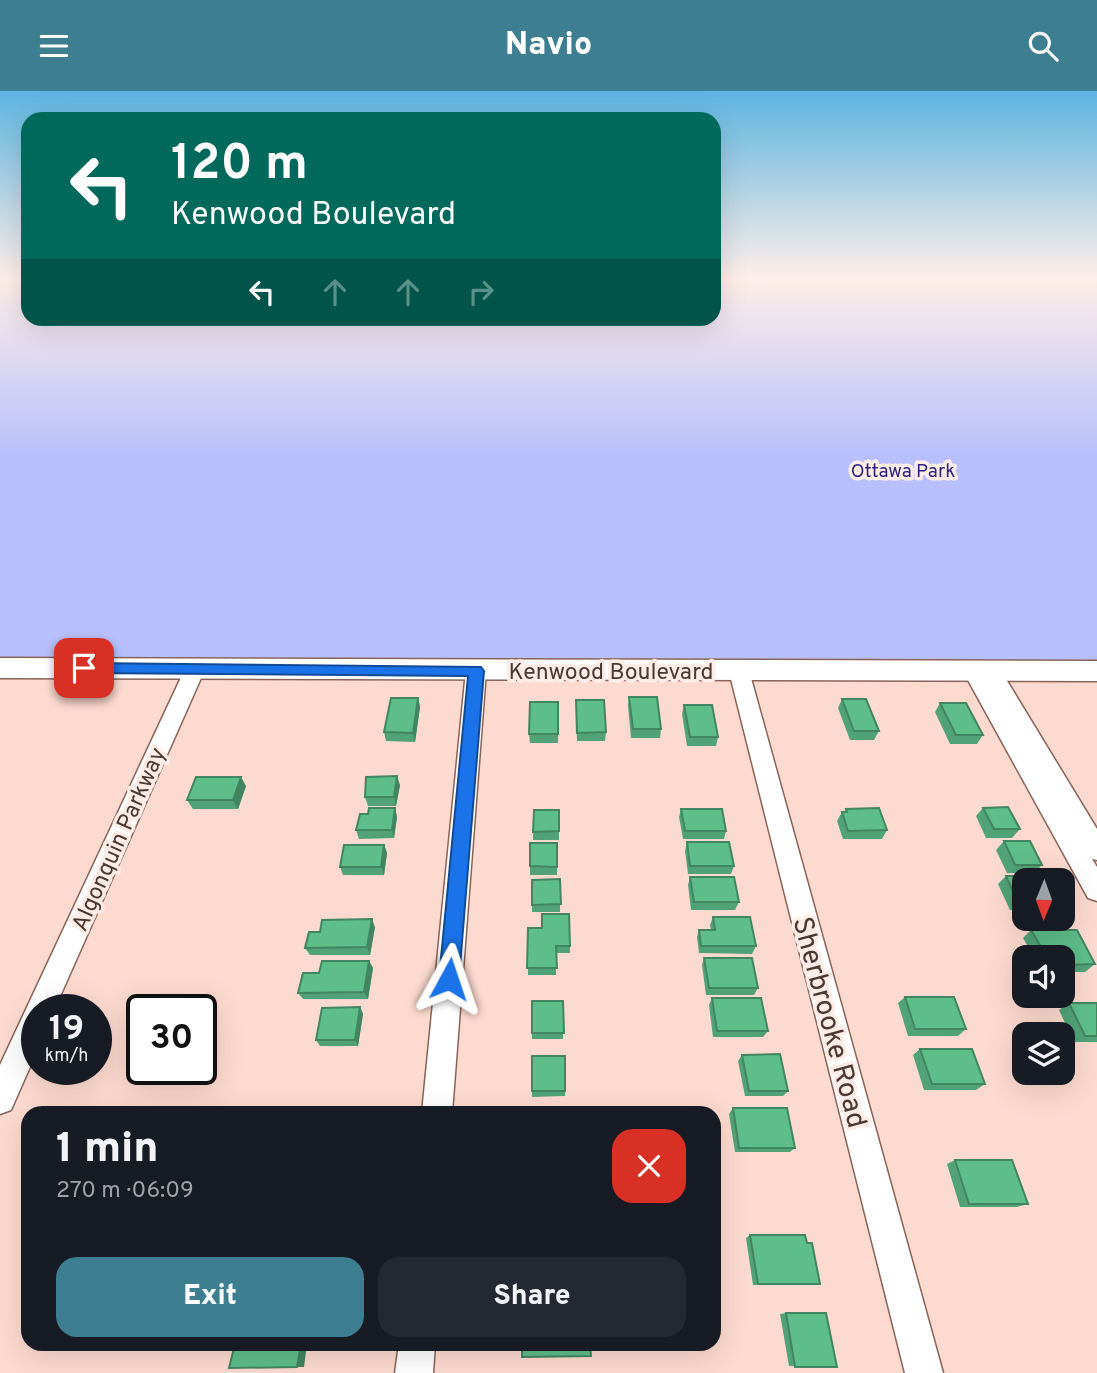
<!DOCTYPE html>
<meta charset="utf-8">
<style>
body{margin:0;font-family:Overpass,sans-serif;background:#242831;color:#f1f3f6;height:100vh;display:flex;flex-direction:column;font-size:26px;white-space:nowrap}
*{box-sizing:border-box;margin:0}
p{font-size:23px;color:#9ea1a6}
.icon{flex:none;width:38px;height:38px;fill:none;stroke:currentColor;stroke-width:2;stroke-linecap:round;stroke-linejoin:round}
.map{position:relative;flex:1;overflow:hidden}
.details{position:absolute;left:21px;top:1015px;width:700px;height:245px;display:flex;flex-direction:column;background:#171b24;border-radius:21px;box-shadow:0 7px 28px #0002}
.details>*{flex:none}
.guide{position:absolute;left:21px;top:21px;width:700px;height:214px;border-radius:21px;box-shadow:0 7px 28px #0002;background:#00695c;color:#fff;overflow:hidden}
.needle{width:46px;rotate:181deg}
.buttons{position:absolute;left:1012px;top:777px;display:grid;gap:14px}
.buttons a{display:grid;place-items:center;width:63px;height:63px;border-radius:14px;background:#171b24;box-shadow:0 7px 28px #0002;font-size:35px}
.speed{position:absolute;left:21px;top:903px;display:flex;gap:14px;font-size:35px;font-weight:700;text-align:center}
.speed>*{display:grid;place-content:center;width:91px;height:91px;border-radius:50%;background:#171b24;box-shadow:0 7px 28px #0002;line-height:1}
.speed small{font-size:18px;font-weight:400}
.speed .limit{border:4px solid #111;border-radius:10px;background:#fff;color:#111}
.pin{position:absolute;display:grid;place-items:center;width:60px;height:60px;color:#fff;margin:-30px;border-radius:14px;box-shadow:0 4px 10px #0006}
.me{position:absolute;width:77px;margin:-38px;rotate:5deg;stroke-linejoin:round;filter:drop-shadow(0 0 5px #0008)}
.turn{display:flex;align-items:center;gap:24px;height:147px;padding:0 35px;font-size:32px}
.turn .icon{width:91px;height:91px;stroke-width:2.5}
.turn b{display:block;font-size:49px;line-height:60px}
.lanes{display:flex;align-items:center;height:66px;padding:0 35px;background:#0003;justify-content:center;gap:35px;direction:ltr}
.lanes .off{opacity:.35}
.round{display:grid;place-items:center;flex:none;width:74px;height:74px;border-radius:21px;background:#242831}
.headline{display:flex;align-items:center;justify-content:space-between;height:119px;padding:0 35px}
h1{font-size:42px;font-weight:800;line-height:52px}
.button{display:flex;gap:14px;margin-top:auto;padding:14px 35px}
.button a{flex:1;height:80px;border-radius:21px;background:#3d7f90;color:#fff;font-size:28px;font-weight:800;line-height:80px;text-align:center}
.button a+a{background:#242831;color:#f1f3f6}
header{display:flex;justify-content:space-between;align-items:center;height:91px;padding:0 35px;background:#3d7f90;color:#fff;font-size:32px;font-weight:800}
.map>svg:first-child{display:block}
</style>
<header><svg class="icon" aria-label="menu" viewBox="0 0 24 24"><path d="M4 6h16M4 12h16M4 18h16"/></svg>Navio<svg class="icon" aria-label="search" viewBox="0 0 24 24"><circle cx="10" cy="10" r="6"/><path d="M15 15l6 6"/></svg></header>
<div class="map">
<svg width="1097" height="1282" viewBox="0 0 1097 1282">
<rect width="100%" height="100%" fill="#fddacf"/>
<path fill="#b7c0fc" d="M 0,187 L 28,187 L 28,228 L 714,228 L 714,187 L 1097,187 L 1097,572 L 0,569 Z"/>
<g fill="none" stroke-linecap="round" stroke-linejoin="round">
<g stroke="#8a6358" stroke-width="3">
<path id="street" d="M 195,571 L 202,573 L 205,578 L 54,919 L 37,919 L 37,960 L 11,1019 L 0,1023 L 0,974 L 185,578 L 188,573 Z
M 476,573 L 483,575 L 486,580 L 452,1022 L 422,1022 L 466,580 L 469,575 Z
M 739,573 L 746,575 L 749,580 L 943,1282 L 905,1282 L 729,580 L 732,575 Z
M 973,573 L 982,579 L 991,573 L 998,575 L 1097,738 L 1097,769 L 1092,768 L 1097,776 L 1097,810 L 1088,807 L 963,580 L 966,575 Z
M 399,1253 L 435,1253 L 433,1282 L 395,1282 Z"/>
</g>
<g stroke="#8a6358" stroke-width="3">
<path id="secondary" d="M 0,567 L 1097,570 L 1097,590 L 0,587 Z"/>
</g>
<use href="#street" fill="#fff" fill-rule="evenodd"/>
<use href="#secondary" fill="#fff" fill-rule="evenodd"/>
</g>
<path fill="#51a377" d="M 629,606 L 661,638 L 660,647 L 631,647 L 628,615 Z
M 418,607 L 420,616 L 415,651 L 386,650 L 384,641 Z
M 842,608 L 879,640 L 874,649 L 850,649 L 838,617 Z
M 576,609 L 606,641 L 605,650 L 577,650 Z
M 558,611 L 558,652 L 530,652 L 529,643 Z
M 940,612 L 983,644 L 977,653 L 950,653 L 935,621 Z
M 684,614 L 718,646 L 716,655 L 687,655 L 682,623 Z
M 400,694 L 396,715 L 368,715 L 365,706 Z
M 246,695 L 238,718 L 193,718 L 187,709 Z
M 395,717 L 397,726 L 394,747 L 359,748 L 356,739 L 368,723 Z
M 983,717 L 1020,738 L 1012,747 L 986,747 L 976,725 Z
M 681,718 L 726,740 L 724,748 L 683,748 L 679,726 Z
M 846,718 L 887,739 L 882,748 L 843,748 L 837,730 L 842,721 L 844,721 Z
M 534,719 L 559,719 L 559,749 L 533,749 Z
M 1004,750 L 1042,774 L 1034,782 L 1007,782 L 996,759 Z
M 687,751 L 734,775 L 731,783 L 688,783 L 685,760 Z
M 530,752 L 557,752 L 557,784 L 530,784 Z
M 384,754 L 387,762 L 384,784 L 343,784 L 340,776 Z
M 1006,785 L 1024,789 L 1024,819 L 1010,819 L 998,793 Z
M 690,786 L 739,811 L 735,819 L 691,819 L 688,794 Z
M 560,788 L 560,821 L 532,821 L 532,789 Z
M 713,826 L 756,855 L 752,863 L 699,862 L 697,846 L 699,839 L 711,839 L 710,834 Z
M 375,836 L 370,864 L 310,864 L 305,857 L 320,841 Z
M 528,837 L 570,855 L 570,862 L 556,862 L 556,884 L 528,884 Z
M 1031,839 L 1095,873 L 1085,881 L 1062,881 L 1062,866 L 1034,866 L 1023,847 Z
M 704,867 L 758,897 L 754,904 L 706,904 L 702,874 Z
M 369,870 L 373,877 L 368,908 L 303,908 L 298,902 L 319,882 Z
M 905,906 L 966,938 L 958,945 L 908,945 L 898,912 Z
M 712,907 L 768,940 L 763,946 L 713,946 L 709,914 Z
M 532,910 L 563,910 L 563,948 L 532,948 Z
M 1069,912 L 1097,912 L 1097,951 L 1074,951 L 1059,919 Z
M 360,916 L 363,923 L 358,955 L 320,955 L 316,949 Z
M 920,958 L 985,993 L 976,999 L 924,999 L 913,964 Z
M 742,964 L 788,1000 L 783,1005 L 745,1005 L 738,970 Z
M 532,965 L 565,1000 L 565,1005 L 532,1006 Z
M 733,1017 L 795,1057 L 790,1061 L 735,1061 L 729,1023 Z
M 955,1069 L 1028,1113 L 1017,1116 L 960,1116 L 947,1073 Z
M 750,1144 L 820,1193 L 814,1194 L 753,1194 L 746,1147 Z
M 786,1222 L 837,1276 L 789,1275 L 780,1223 Z"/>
<path fill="#428561" d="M 418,607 L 420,616 L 415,651 L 413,642 Z
M 397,685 L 400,694 L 396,715 L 394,706 Z
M 241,686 L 246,695 L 238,718 L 233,709 Z
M 395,717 L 397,726 L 394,747 L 392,739 Z
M 384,754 L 387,762 L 384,784 L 381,776 Z
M 372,828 L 375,836 L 370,864 L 367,856 Z
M 369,870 L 373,877 L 368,908 L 364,901 Z
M 360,916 L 363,923 L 358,955 L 355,949 Z
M 301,1253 L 307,1253 L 304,1276 L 297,1276 Z"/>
<path fill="#5ebe8a" stroke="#428561" stroke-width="2" d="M 629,606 L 657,606 L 661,638 L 633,638 Z
M 391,607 L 418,607 L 413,642 L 384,641 Z
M 842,608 L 866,608 L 879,640 L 854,640 Z
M 576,609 L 604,609 L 606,641 L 577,642 Z
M 530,611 L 558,611 L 558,643 L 529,643 Z
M 940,612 L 966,612 L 983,644 L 956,644 Z
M 684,614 L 712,614 L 718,646 L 690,646 Z
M 397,685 L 394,706 L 365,706 L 366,686 Z
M 196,686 L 241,686 L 233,709 L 187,709 Z
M 1008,716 L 1020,738 L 994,738 L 983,717 Z
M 369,717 L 395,717 L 392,739 L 356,739 L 360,723 L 368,723 Z
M 879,717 L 887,739 L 848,740 L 842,721 L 847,721 L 846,718 Z
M 681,718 L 722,718 L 726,740 L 685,740 Z
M 534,719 L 559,719 L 559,740 L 533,741 Z
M 1004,750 L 1030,750 L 1042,774 L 1015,774 Z
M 687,751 L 729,751 L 734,775 L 690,775 Z
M 530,752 L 557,752 L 557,776 L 530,775 Z
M 344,754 L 384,754 L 381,776 L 340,776 Z
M 1006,785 L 1048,785 L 1050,789 L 1024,789 L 1024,811 L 1018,811 Z
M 690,786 L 734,786 L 739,811 L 694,811 Z
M 560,788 L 561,813 L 532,814 L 532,789 Z
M 542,823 L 569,823 L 570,855 L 556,855 L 557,877 L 527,877 L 528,837 L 542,837 Z
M 713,826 L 750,826 L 756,855 L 701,855 L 699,839 L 715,839 Z
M 372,828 L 367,856 L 305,857 L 309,841 L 320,841 L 322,829 Z
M 1031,839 L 1077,839 L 1095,873 L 1062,874 L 1062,866 L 1047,866 Z
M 704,867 L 752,867 L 758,897 L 709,897 Z
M 322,870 L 369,870 L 364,901 L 298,902 L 303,882 L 319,882 Z
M 905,906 L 954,906 L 966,938 L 915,938 Z
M 712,907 L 761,907 L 768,940 L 717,940 Z
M 532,910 L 563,910 L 564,942 L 532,942 Z
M 1069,912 L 1097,912 L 1097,945 L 1085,945 Z
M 360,916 L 355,949 L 316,949 L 322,917 Z
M 920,958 L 972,958 L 985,993 L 932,993 Z
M 780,963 L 788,1000 L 749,1000 L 742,964 Z
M 532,965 L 565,965 L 565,1000 L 532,1000 Z
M 733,1017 L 787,1017 L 795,1057 L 739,1057 Z
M 531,1019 L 565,1019 L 566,1022 L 531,1022 Z
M 955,1069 L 1012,1069 L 1028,1113 L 969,1113 Z
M 750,1144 L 805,1144 L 807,1152 L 812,1152 L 820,1193 L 758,1193 Z
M 786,1222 L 826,1222 L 837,1276 L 795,1276 Z
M 235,1253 L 301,1253 L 297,1276 L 229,1277 Z
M 522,1253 L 590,1253 L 591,1265 L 522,1266 Z"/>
<linearGradient id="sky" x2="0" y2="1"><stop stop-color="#5cb4e0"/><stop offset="0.51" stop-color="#feeee9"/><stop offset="1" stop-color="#feeee9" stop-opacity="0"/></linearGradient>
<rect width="1097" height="367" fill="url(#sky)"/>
<path fill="#1a73e8" stroke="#114b97" stroke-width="2" d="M 84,572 L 481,576 L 484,580 L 459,888 L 456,895 L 449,898 L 442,895 L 439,888 L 468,585 L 84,582 L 76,577 Z"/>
<g text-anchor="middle" stroke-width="7" stroke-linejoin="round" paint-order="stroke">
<g font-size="19" fill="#2b2583" stroke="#feece6">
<text x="903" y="386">Ottawa Park</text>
</g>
<g font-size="23" fill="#4a3833" stroke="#feece6">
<text x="611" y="588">Kenwood Boulevard</text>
<text transform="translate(118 748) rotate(-66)" y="8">Algonquin Parkway</text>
</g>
<g font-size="28" fill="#4a3833" stroke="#feece6">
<text transform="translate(831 931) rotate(75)" y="10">Sherbrooke Road</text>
</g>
</g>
</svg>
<div class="buttons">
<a><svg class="needle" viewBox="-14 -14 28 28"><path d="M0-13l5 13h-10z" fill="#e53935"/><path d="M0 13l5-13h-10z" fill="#9ea1a6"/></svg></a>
<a><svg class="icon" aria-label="sound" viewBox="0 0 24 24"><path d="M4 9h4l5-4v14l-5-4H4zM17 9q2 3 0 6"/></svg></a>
<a><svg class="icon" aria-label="layers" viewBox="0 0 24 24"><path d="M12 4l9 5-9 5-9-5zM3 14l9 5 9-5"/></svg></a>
</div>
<div class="speed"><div>19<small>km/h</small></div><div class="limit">30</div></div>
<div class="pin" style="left:84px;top:577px;background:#d93025"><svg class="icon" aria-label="arrive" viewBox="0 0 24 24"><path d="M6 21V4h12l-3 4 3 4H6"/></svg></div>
<svg class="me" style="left:449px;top:888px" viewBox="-20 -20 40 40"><path d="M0-17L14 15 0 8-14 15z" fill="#1a73e8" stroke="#fff" stroke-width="4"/></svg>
<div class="guide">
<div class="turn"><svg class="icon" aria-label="left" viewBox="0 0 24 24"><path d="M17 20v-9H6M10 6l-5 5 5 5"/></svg><div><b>120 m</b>Kenwood Boulevard</div></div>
<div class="lanes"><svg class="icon" aria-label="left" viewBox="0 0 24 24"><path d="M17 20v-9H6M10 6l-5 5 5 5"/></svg><svg class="icon off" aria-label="ahead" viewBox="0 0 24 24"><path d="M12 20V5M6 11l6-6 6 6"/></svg><svg class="icon off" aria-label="ahead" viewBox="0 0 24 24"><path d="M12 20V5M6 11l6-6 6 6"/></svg><svg class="icon off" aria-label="right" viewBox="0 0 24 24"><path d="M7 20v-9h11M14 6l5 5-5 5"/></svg></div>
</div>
<section class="details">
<div class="headline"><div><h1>1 min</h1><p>270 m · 06:09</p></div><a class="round" style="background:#d93025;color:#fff"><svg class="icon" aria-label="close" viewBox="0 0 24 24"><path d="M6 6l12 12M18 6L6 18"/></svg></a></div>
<div class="button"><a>Exit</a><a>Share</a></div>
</section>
</div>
